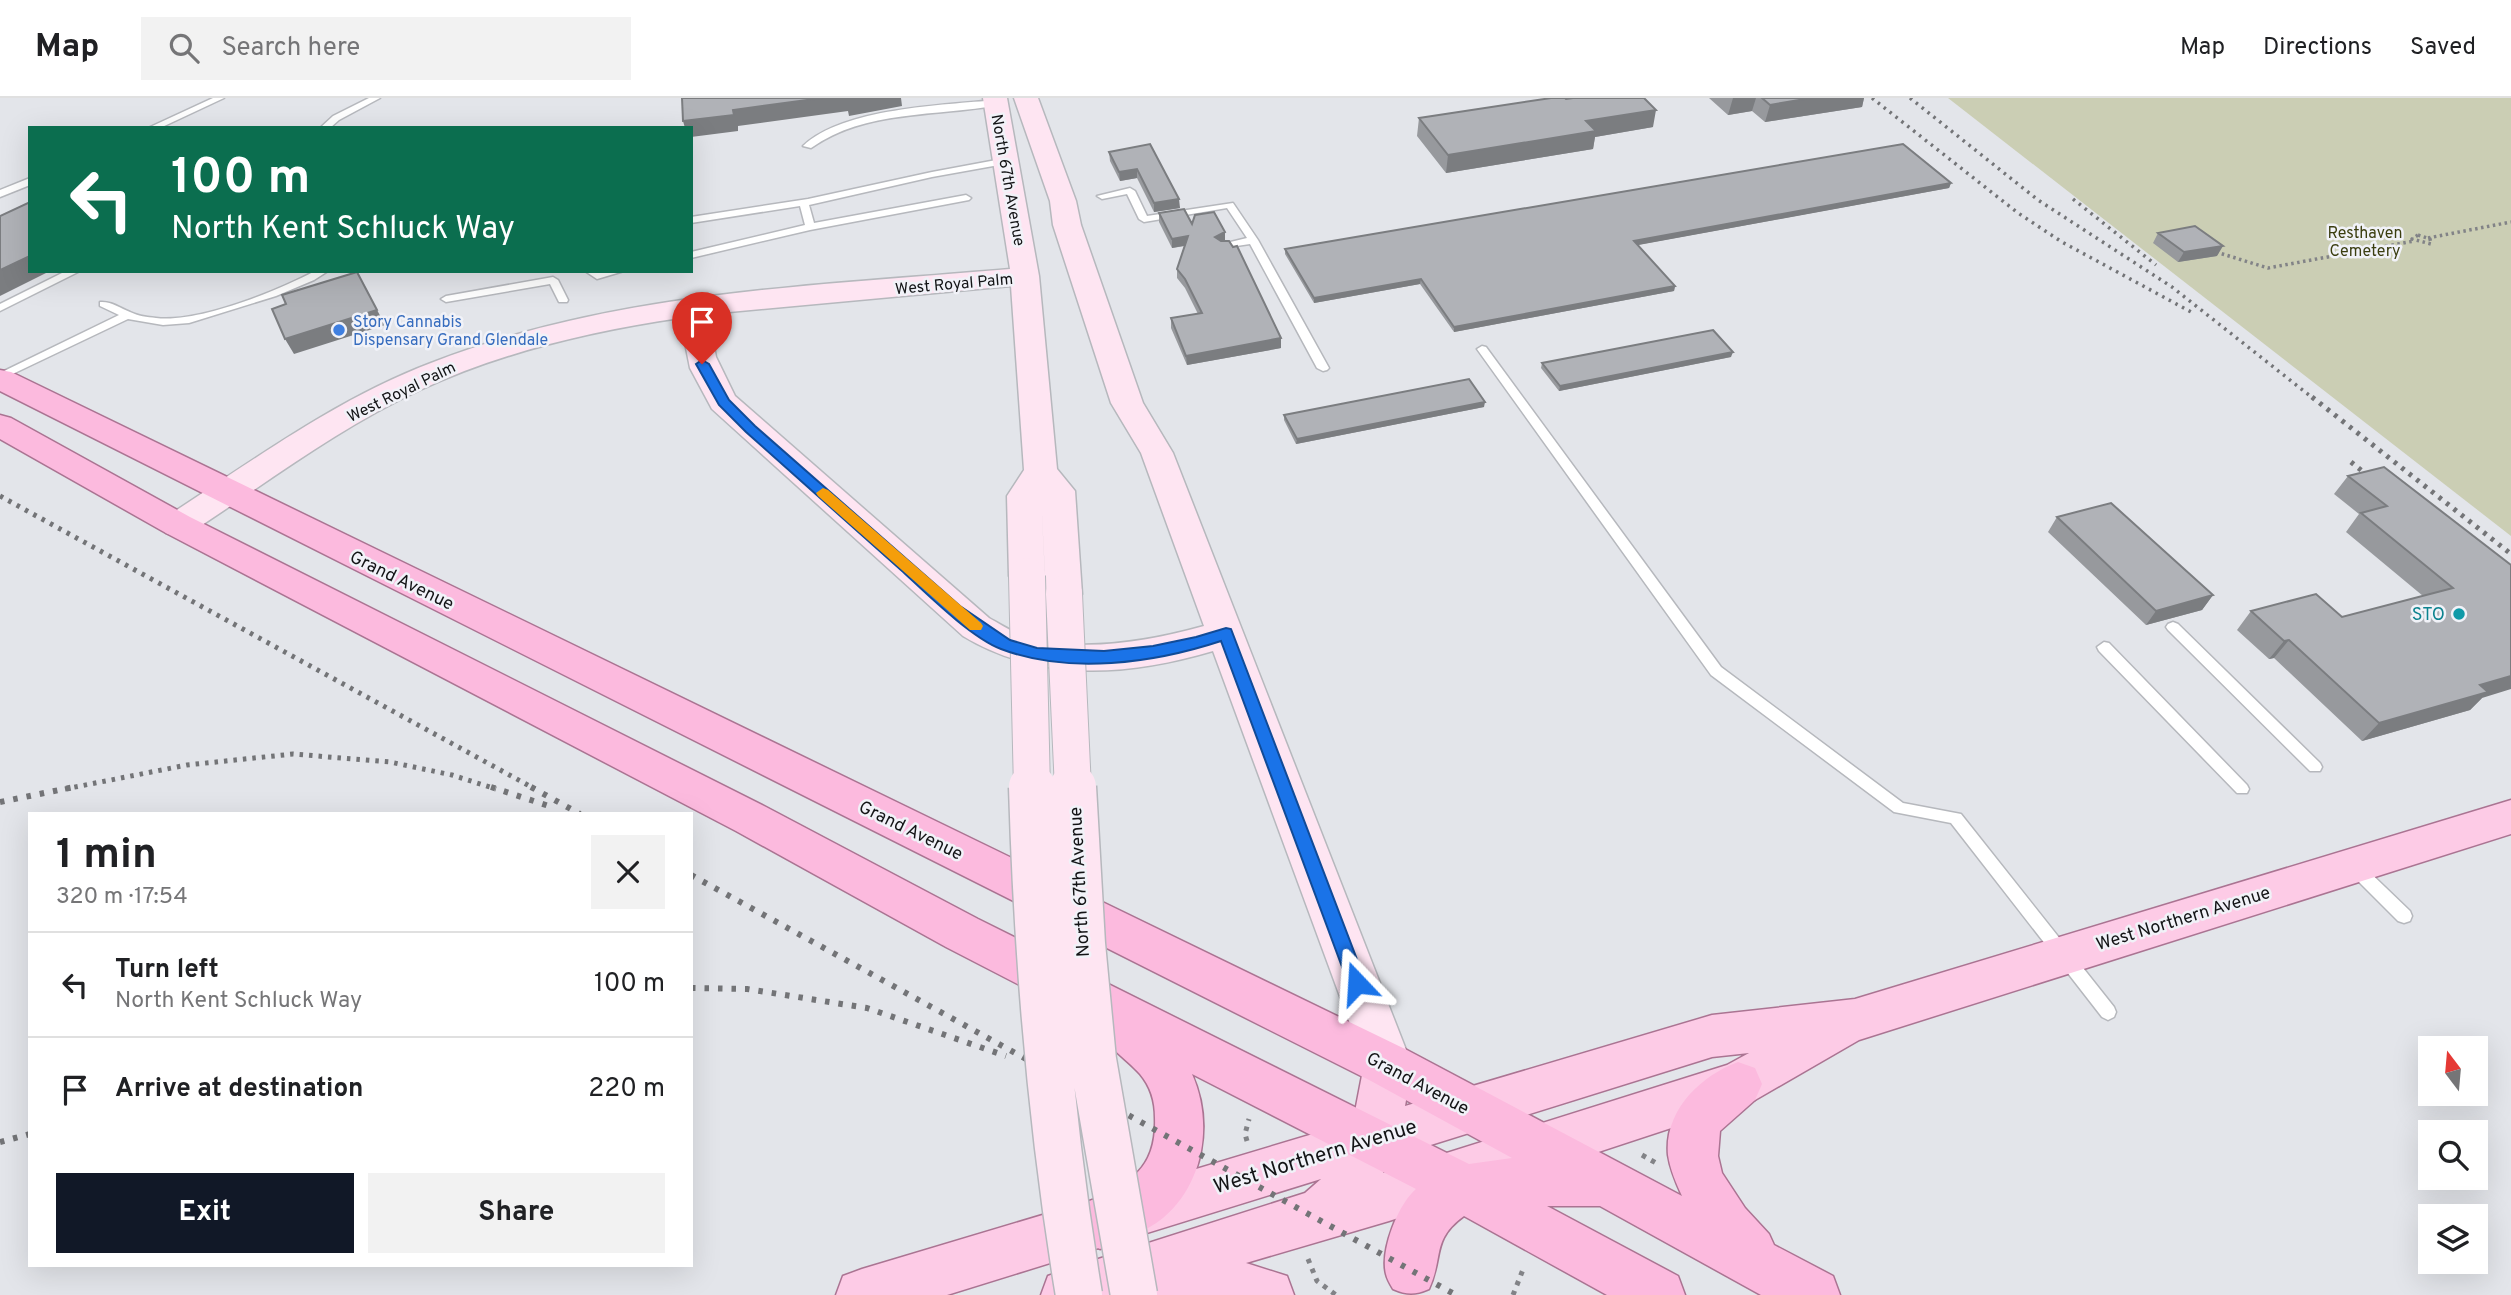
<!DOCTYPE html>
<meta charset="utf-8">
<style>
body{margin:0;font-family:Overpass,sans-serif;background:#f2f2f2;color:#202124;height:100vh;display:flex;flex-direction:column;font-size:26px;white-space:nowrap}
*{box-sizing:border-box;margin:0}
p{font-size:23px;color:#757577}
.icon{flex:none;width:38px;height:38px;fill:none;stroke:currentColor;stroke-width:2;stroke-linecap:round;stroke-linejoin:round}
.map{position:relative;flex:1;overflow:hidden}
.panel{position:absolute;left:28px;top:714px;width:665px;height:455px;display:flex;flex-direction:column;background:#fff;border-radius:0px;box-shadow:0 7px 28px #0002}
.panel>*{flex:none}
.top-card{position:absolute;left:28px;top:28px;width:665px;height:147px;border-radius:0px;box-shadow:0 7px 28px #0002;background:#0b6e4f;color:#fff;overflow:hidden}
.needle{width:46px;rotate:344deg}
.controls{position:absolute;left:2418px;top:938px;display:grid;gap:14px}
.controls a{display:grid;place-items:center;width:70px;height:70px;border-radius:0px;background:#fff;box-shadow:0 7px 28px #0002;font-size:35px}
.pin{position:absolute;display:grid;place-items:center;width:60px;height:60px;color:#fff;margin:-72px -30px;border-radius:50% 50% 50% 0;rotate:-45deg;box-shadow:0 0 7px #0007}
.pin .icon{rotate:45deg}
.me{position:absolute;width:77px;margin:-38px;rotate:340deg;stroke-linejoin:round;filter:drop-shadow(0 0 5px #0008)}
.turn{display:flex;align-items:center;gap:24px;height:147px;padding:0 28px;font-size:32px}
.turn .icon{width:91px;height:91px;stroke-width:2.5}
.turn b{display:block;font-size:49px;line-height:60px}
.round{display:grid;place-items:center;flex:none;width:74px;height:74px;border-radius:0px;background:#f2f2f2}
.summary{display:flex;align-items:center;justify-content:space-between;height:119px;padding:0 28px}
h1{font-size:42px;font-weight:700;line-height:52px}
.button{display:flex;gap:14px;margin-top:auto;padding:14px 28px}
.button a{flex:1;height:80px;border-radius:0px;background:#111827;color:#fff;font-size:28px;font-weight:700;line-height:80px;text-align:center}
.button a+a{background:#f2f2f2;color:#202124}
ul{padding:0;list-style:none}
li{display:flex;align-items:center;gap:21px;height:105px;padding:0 28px;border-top:2px solid #e0e0e0}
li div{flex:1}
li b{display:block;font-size:26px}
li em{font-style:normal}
header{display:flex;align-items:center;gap:42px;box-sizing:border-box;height:98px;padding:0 35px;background:#fff;border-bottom:2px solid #e0e0e0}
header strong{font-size:33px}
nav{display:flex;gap:38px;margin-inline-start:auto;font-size:24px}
.search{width:490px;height:63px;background:#f2f2f2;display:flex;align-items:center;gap:18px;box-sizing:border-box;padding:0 24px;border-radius:0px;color:#757577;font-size:26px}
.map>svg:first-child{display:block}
</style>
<header>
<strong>Map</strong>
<div class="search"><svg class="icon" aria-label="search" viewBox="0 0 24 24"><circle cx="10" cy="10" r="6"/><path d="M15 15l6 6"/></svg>Search here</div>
<nav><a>Map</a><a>Directions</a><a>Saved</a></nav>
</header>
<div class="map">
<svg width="2511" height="1197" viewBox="0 0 2511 1197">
<rect width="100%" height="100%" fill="#e3e5ea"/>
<path fill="#cbceb4" d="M 1948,0 L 2511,0 L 2511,438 Z"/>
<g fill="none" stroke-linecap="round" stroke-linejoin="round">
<g stroke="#b6b8bd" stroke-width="3">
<path id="service" d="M 213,0 L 224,0 L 160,30 L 148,30 Z
M 369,0 L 380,0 L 339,22 L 330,30 L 320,30 L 333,18 Z
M 996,2 L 1000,5 L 999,7 C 936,19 866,11 811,50 L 803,48 C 843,10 943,7 996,2 Z
M 1007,60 L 1012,63 L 1010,65 L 932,79 L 809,107 L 814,125 L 966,97 L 971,100 L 969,102 L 810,132 L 691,160 L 691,154 L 805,127 L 800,108 L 691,125 L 691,119 L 808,101 L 932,74 Z
M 30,80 L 30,87 L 0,99 L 0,92 Z
M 1130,90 L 1135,93 L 1147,118 L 1233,105 L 1258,142 L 1329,270 L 1327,272 L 1323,273 L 1317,270 L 1250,146 L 1223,150 L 1218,147 L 1247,140 L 1227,110 L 1144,124 L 1139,121 L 1127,96 L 1102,101 L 1097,98 Z
M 66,173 L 80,173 L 0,213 L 0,206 Z
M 315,173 L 328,173 L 314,182 L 276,198 L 189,225 L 163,227 L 128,221 L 0,282 L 0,275 L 119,217 L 100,208 L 100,204 C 111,203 120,210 130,214 C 138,218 147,219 156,220 C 199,225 277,193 315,173 Z
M 585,173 L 624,173 L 597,181 Z
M 553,179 L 558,182 L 568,202 L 567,204 L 559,204 L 550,186 L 446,204 L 441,201 L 446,198 Z
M 1482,248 L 1486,249 L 1721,569 L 1903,705 L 1961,716 L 2114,909 L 2116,914 L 2114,919 L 2108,922 L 2102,919 L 1951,725 L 1894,714 L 1711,577 L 1477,251 Z
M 2173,524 L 2178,526 L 2320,665 L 2322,669 L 2320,673 L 2310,673 L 2168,532 L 2166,529 L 2168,526 Z
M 2104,544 L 2109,545 L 2247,687 L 2249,691 L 2247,695 L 2237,695 L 2099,553 L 2097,549 Z
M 2355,764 L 2360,765 L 2410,813 L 2412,818 L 2410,823 L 2404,825 L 2398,823 L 2350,775 L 2347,770 L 2350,765 Z"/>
</g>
<g stroke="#b6b8bd" stroke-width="3">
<path id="secondary" d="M 983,0 L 1007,0 L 1039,178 L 1057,371 L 1075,393 L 1082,496 L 1077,505 L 1064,509 L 1051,505 L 1046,496 L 1041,398 L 1045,478 L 1040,487 L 1027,490 L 1014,487 L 1009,478 L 1007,398 L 1024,372 L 1011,188 L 708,216 L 716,259 L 735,298 L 989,520 C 1003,528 1017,537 1033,541 C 1088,554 1150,543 1204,528 L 1141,355 L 1111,305 L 1053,127 L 1050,103 L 1014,0 L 1038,0 L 1076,103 L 1081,127 L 1143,305 L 1173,355 L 1412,967 L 1405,983 L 1388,989 L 1371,983 L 1213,553 C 1128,578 1041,585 963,538 L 712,311 L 690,270 L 680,220 C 591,233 501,254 420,292 C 338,330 265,386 190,435 L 178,439 L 166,435 L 161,427 L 166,419 C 251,364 336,301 431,265 C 615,193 815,188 1010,171 Z"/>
</g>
<g stroke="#aa7492" stroke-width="3">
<path id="primary" d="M 2511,702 L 2511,736 L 1859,942 L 1755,1002 L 1738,1008 L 1389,1123 L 1246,1165 L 1287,1178 L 1294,1197 L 1041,1197 L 1048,1178 L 1067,1171 L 1305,1095 L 1321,1081 L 947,1197 L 836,1197 L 843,1178 L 862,1171 L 1353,1024 L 1364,967 L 1371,951 L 1388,945 L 1405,951 L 1412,967 L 1405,1008 L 1712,917 L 1855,901 ZM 1749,955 L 1727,967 L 1383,1075 L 1389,1060 L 1712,959 Z"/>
</g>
<g stroke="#aa7492" stroke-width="3">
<path id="trunk" d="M 0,272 L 11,274 L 1405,951 L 1682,1098 C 1676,1085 1670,1071 1668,1057 C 1664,1013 1700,978 1738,964 L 1755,970 L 1762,986 L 1755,1002 L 1720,1033 L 1718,1058 L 1722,1075 L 1745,1110 L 1769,1136 L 1774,1147 L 1833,1178 L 1840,1197 L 1761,1197 L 1600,1108 L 1547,1108 L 1678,1178 L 1685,1197 L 1607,1197 L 1464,1118 C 1431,1142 1444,1158 1429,1191 C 1415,1197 1407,1197 1393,1191 C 1390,1186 1387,1181 1386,1176 C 1380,1153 1398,1106 1416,1091 L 1192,976 C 1213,1023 1205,1085 1163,1120 C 1146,1134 1121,1142 1100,1151 L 1082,1143 L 1074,1125 L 1082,1107 C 1125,1087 1157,1075 1155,1020 C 1155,1003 1151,989 1140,976 C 1126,960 1104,948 1099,928 L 946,849 L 736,733 L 166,435 L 0,341 L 0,317 L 11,320 L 190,419 L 766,709 L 978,821 L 1469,1066 L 1512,1060 L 1371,983 L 0,293 Z"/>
</g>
<path stroke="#828387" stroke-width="3.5" stroke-dasharray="2.5 3.5" stroke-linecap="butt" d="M 2418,137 L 2430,141 L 2431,146 L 2412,141 Z
M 2428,140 L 2511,124
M 2216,154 L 2268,170 L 2414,143"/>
<path stroke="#828387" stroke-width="5" stroke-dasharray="4.5 6" stroke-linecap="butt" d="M 1247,1043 L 1245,1036 L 1249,1021
M 1642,1057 L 1656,1065
M 1308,1161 L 1317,1183 L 1336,1197
M 1513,1197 L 1524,1169"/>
<use href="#service" fill="#fff" fill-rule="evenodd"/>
<use href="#secondary" fill="#fee5f2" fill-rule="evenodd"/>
<use href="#primary" fill="#fdcbe6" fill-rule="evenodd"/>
<use href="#trunk" fill="#fcbade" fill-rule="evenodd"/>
<path stroke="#737477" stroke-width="3.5" stroke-dasharray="2.5 5" stroke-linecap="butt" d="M 1872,0 L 2018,115 L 2062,144 L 2193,215
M 1910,0 L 2038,102 L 2172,189 L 2314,301
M 2073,101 L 2156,167"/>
<path stroke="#737477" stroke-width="5" stroke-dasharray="3.5 6" stroke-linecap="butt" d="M 2312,299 L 2511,456
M 2351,364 L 2377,385
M 0,398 L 535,691
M 65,691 L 187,667 L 293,656 L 390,664 L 452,677 L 496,691"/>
<path stroke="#737477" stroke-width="6" stroke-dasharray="4.5 9" stroke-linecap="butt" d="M 491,689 L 552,709
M 531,689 L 580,716
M 0,704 L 74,689
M 691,777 L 1456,1197
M 691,890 L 747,891 L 867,910 L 1006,958
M 0,1044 L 30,1036"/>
<g stroke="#b6b8bd" stroke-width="38" stroke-linecap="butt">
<path id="secondary-bridge-far1" d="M 1027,478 L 1032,691
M 1064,496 L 1073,691"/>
</g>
<g stroke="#b6b8bd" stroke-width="49" stroke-linecap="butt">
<path id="secondary-bridge" d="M 1032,689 C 1037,860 1051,1029 1079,1197
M 1073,689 L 1082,846 L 1093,962 L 1134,1197"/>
</g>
<use href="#secondary-bridge-far1" stroke="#fee5f2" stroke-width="36"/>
<use href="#secondary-bridge" stroke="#fee5f2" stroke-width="46"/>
</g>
<path fill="#97999d" d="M 1709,0 L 1864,0 L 1862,9 L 1765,24 L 1752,13 L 1728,17 Z
M 1566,1 L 1653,29 L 1595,39 L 1593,51 L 1446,75 L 1417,38 L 1419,20 Z
M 1150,46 L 1180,110 L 1154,114 L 1137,80 L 1120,83 L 1110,63 L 1109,54 Z
M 1951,85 L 1949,90 L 1637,147 L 1675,188 L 1674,193 L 1454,234 L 1420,186 L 1314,205 L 1285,156 L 1285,151 Z
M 1159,115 L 1192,126 L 1225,134 L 1225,143 L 1281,240 L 1281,250 L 1187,267 L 1171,230 L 1171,220 L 1198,216 L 1185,190 L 1177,180 L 1177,171 L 1185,148 L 1172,150 L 1159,124 Z
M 2158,135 L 2217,158 L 2178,164 L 2153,145 Z
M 1731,259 L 1559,293 L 1541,270 L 1542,265 Z
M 1484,309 L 1296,346 L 1284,322 L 1284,317 Z
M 2348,378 L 2511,467 L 2482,600 L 2470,612 L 2362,643 L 2274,560 L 2269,561 L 2237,532 L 2251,513 L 2342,519 L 2423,498 L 2346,434 L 2359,416 L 2334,396 Z
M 2057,419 L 2213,497 L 2202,512 L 2146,527 L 2048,434 Z"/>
<path fill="#7b7d80" d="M 822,0 L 901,0 L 902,8 L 849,18 L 848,13 L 738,28 L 738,33 L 691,39 L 691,30 L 685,30 L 683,23 L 733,12 Z
M 1733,0 L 1756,0 L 1752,13 L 1728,17 Z
M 1811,0 L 1864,0 L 1862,9 L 1765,24 L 1770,7 Z
M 1656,12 L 1653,29 L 1595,39 L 1593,51 L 1446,75 L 1448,57 L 1586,23 Z
M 1137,71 L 1137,80 L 1120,83 L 1119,74 Z
M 1951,85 L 1949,90 L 1633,148 L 1634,143 Z
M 1179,101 L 1180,110 L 1154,114 L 1154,105 Z
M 1225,134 L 1225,143 L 1215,148 L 1215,139 Z
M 1188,138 L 1188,147 L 1172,150 L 1172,141 Z
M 2223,148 L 2217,158 L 2178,164 L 2184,154 Z
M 30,158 L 30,173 L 50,173 L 0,198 L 0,172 Z
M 357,174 L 385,227 L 294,256 L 285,241 Z
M 1421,181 L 1420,186 L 1314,205 L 1314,200 Z
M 1675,188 L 1674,193 L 1454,234 L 1454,229 Z
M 1281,240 L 1281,250 L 1187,267 L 1186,258 Z
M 1733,254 L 1731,259 L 1559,293 L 1560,288 Z
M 1485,304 L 1484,309 L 1296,346 L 1297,341 Z
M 2213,497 L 2202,512 L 2146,527 L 2156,513 Z
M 2289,542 L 2274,560 L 2269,561 L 2284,543 Z
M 2511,578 L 2511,591 L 2482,600 L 2470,612 L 2362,643 L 2379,625 L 2480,587 Z"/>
<path fill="#b0b2b7" stroke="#7b7d80" stroke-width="2" d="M 682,0 L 822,0 L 733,12 L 734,17 L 683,23 Z
M 1551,0 L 1565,0 L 1566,1 L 1573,0 L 1644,0 L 1656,12 L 1586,23 L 1596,33 L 1448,57 L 1419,20 Z
M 1762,0 L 1811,0 L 1770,7 Z
M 1150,46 L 1179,101 L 1154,105 L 1137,71 L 1119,74 L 1109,54 Z
M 1903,46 L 1951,85 L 1634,143 L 1675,188 L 1454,229 L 1421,181 L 1314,200 L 1285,151 Z
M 30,104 L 30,158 L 0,172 L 0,118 Z
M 1184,111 L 1192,126 L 1195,117 L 1214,114 L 1225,134 L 1215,139 L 1221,143 L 1229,143 L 1233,149 L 1237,148 L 1281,240 L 1186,258 L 1171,220 L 1202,215 L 1185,181 L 1177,171 L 1188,138 L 1172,141 L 1159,115 Z
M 2195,128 L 2223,148 L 2184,154 L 2158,135 Z
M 357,174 L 377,212 L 285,241 L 272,211 L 286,206 L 282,197 Z
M 1713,232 L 1733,254 L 1560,288 L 1542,265 Z
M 1469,281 L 1485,304 L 1297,341 L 1284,317 Z
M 2384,369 L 2511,467 L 2511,578 L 2480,587 L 2488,594 L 2379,625 L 2289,542 L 2284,543 L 2251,513 L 2316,496 L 2342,519 L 2453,490 L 2361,415 L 2387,408 L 2348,378 Z
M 2111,405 L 2213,497 L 2156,513 L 2057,419 Z"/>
<path fill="#1a73e8" stroke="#114b97" stroke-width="2" d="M 702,262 L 709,266 L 729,302 L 755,328 L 960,508 L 1010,542 L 1037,550 L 1104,553 L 1153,548 L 1196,539 L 1226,530 L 1231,531 L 1366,885 L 1364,891 L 1357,894 L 1350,891 L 1348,885 L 1221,543 C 1154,565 1069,577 1001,551 C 970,539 926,495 901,472 C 849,426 798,380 746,334 L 719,307 L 696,266 Z"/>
<path fill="#f59e0b" d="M 823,390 L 828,392 L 981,525 L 983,528 L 981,532 L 970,532 L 818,398 L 816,395 Z"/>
<circle fill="#3f7fe0" stroke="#f1f2f8" stroke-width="2.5" cx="339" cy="232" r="7"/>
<circle fill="#0f9aa8" stroke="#f1f2f8" stroke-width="2.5" cx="2459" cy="516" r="7"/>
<g text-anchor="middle" stroke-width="5" stroke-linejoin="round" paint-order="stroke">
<g font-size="16" fill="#131416" stroke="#f1f2f8">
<text transform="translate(1009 82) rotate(80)" y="6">North 67th Avenue</text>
<text transform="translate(954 185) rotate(-5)" y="6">West Royal Palm</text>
<text transform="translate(401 293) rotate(-26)" y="6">West Royal Palm</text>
</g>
<g font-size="16" fill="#3b3e10" stroke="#f1f2f8">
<text x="2365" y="140">Resthaven<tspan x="2365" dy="18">Cemetery</tspan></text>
</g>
<g font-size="16" fill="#366cbe" stroke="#f1f2f8" text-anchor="start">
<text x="353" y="229">Story Cannabis<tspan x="353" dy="18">Dispensary Grand Glendale</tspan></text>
</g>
<g font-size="18" fill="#131416" stroke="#f1f2f8">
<text transform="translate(402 482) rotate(26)" y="6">Grand Avenue</text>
<text transform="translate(911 732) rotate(26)" y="6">Grand Avenue</text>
<text transform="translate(1079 784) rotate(-93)" y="6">North 67th Avenue</text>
<text transform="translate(2183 820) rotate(-17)" y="6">West Northern Avenue</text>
<text transform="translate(1418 985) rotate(28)" y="6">Grand Avenue</text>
</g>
<g font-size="18" fill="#0d838f" stroke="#f1f2f8" text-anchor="end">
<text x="2445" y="522">STO</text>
</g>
<g font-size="21" fill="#131416" stroke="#f1f2f8">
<text transform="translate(1315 1058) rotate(-17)" y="7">West Northern Avenue</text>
</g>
</g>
</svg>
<div class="controls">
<a><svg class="needle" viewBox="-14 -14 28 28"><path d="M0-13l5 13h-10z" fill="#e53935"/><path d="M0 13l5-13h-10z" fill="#757577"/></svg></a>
<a><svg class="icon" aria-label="search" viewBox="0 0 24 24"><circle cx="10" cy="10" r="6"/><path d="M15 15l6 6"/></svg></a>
<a><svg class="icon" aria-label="layers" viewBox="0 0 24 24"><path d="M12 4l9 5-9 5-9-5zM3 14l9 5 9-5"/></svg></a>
</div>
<div class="pin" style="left:702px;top:266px;background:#d93025"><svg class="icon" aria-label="arrive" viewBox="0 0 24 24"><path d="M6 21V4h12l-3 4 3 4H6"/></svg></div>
<svg class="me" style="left:1357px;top:885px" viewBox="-20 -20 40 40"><path d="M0-17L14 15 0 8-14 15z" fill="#1a73e8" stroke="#fff" stroke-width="4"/></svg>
<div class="top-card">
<div class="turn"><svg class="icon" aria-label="left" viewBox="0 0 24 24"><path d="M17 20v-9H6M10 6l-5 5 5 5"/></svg><div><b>100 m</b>North Kent Schluck Way</div></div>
</div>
<section class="panel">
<div class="summary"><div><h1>1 min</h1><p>320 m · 17:54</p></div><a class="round"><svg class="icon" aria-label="close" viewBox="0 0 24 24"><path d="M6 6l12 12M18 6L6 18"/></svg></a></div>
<ul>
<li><svg class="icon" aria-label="left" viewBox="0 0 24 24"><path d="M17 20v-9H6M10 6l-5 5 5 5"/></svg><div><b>Turn left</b><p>North Kent Schluck Way</p></div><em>100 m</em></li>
<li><svg class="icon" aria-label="arrive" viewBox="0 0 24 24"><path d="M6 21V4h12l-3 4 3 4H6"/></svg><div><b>Arrive at destination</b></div><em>220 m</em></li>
</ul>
<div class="button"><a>Exit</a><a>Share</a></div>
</section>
</div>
